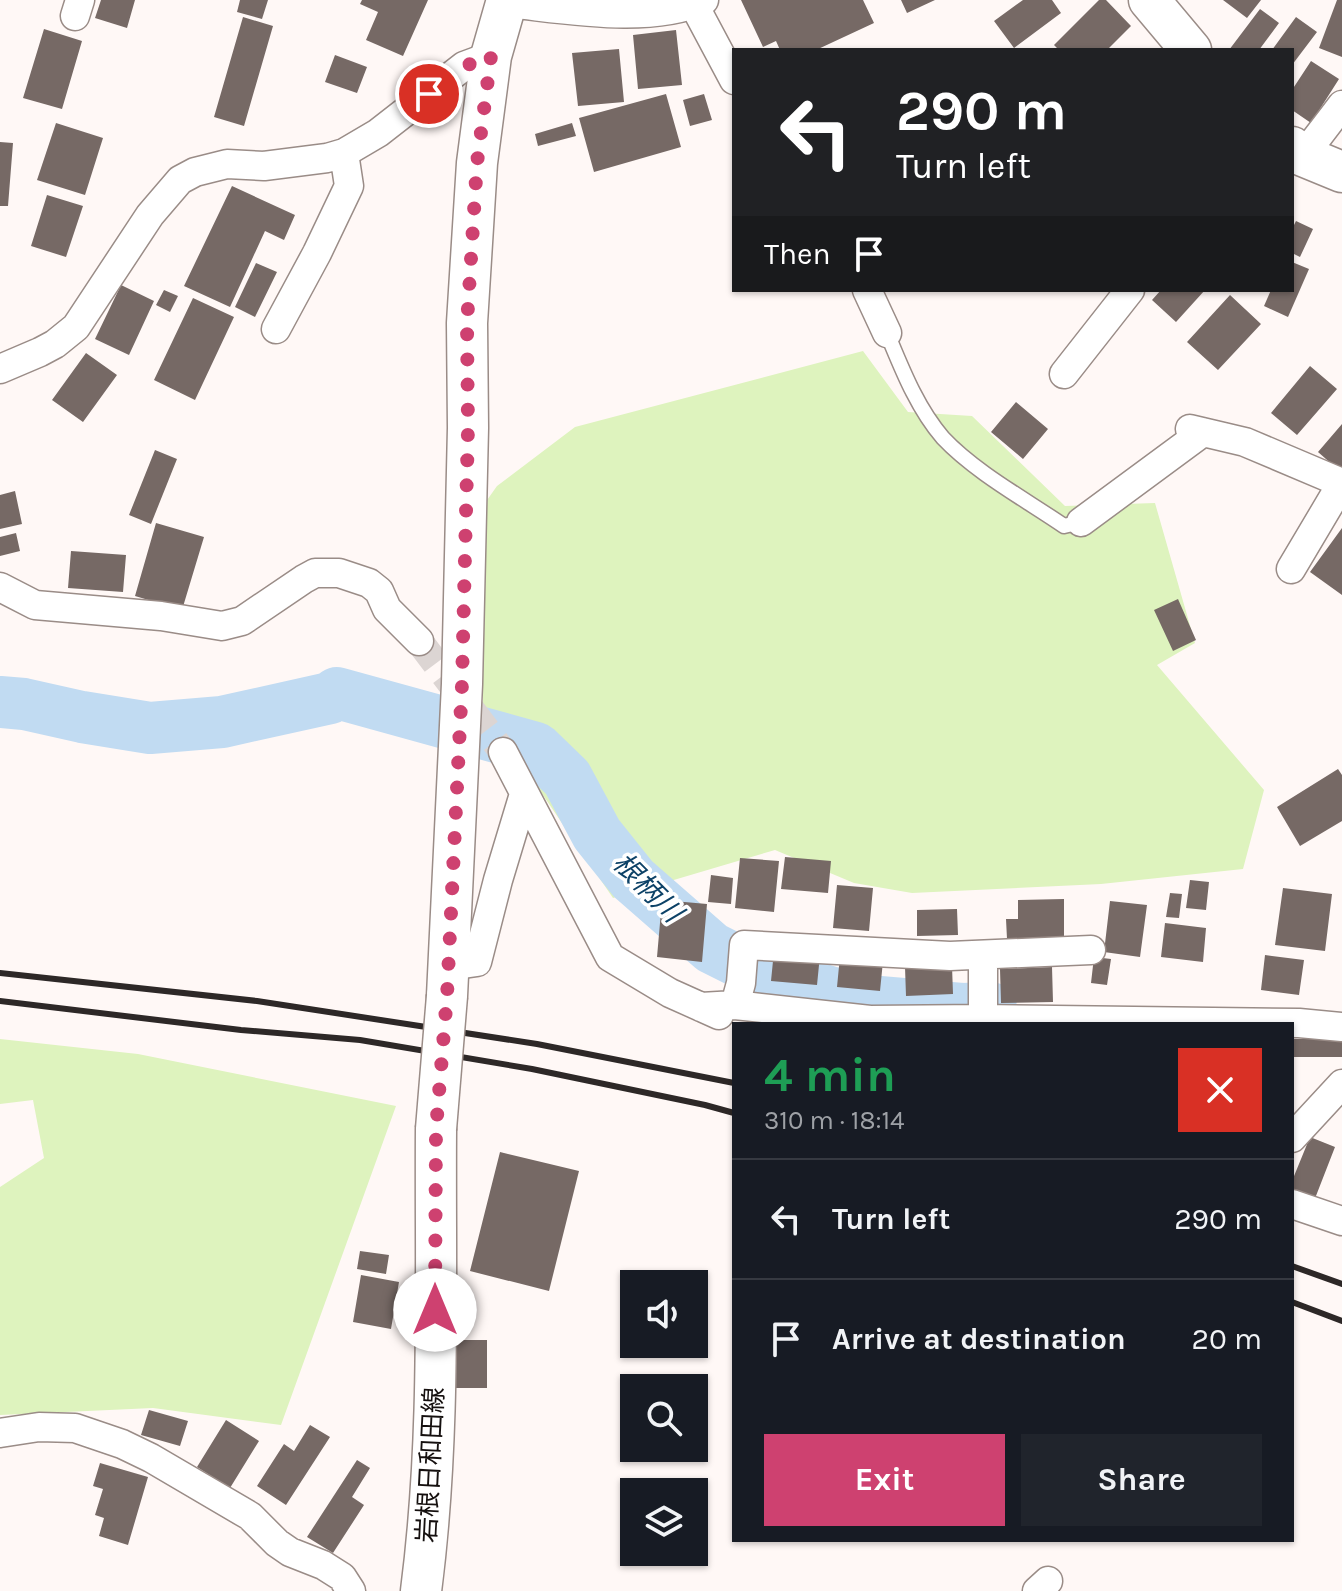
<!DOCTYPE html>
<meta charset="utf-8">
<style>
body{margin:0;font-family:Karla,"Noto Sans JP",sans-serif;background:#20242c;color:#f1f3f6;height:100vh;display:flex;flex-direction:column;font-size:30px;white-space:nowrap}
*{box-sizing:border-box;margin:0}
p{font-size:26px;color:#9ea1a6}
.icon{flex:none;width:44px;height:44px;fill:none;stroke:currentColor;stroke-width:2;stroke-linecap:round;stroke-linejoin:round}
.map{position:relative;flex:1;overflow:hidden}
.sheet{position:absolute;left:732px;top:1022px;width:562px;height:520px;display:flex;flex-direction:column;background:#171b24;border-radius:0px;box-shadow:0 2px 6px #0004}
.sheet>*{flex:none}
.hud{position:absolute;left:732px;top:48px;width:562px;height:244px;border-radius:0px;box-shadow:0 2px 6px #0004;background:#202124;color:#fff;overflow:hidden}
.controls{position:absolute;left:620px;top:1270px;display:grid;gap:16px}
.controls a{display:grid;place-items:center;width:88px;height:88px;border-radius:0px;background:#171b24;box-shadow:0 2px 6px #0004;font-size:40px}
.pin{position:absolute;display:grid;place-items:center;width:68px;height:68px;color:#fff;margin:-34px;border:4px solid #fff;border-radius:50%;box-shadow:0 2px 8px #0007}
.me{position:absolute;width:88px;margin:-44px;rotate:0deg;stroke-linejoin:round;filter:drop-shadow(0 0 6px #0008)}
.turn{display:flex;align-items:center;gap:28px;height:168px;padding:0 32px;font-size:36px}
.turn .icon{width:104px;height:104px;stroke-width:2.5}
.turn b{display:block;font-size:56px;line-height:68px}
.then{display:flex;align-items:center;height:76px;padding:0 32px;background:#0003;gap:16px;font-size:30px}
.round{display:grid;place-items:center;flex:none;width:84px;height:84px;border-radius:0px;background:#20242c}
.head{display:flex;align-items:center;justify-content:space-between;height:136px;padding:0 32px}
h1{font-size:48px;font-weight:700;line-height:60px;color:#1e9e55}
.action{display:flex;gap:16px;margin-top:auto;padding:16px 32px}
.action a{flex:1;height:92px;border-radius:0px;background:#ce4170;color:#fff;font-size:32px;font-weight:700;line-height:92px;text-align:center}
.action a+a{background:#20242c;color:#f1f3f6}
ul{padding:0;list-style:none}
li{display:flex;align-items:center;gap:24px;height:120px;padding:0 32px;border-top:2px solid #363941}
li div{flex:1}
li b{display:block;font-size:30px}
li em{font-style:normal}
.map>svg:first-child{display:block}
</style>
<div class="map">
<svg width="1342" height="1591" viewBox="0 0 1342 1591">
<rect width="100%" height="100%" fill="#fff8f6"/>
<path fill="#def3be" d="M 863,351 L 908,412 L 972,416 L 1065,506 L 1155,503 L 1195,643 L 1157,665 L 1264,790 L 1243,869 L 1101,884 L 912,893 L 854,883 L 775,850 L 613,898 L 483,707 L 480,510 L 497,486 L 575,427 Z
M 0,1039 L 138,1054 L 396,1106 L 281,1425 L 153,1408 L 0,1415 L 0,1187 L 44,1158 L 33,1100 L 0,1104 Z"/>
<g fill="none" stroke-linecap="round" stroke-linejoin="round">
<path stroke="#c1dbf2" stroke-width="52" d="M 0,702 L 24,704 L 82,717 L 150,728 L 222,722 L 330,698 L 337,693 L 536,748 L 567,778 L 597,834 L 633,879 L 712,948 L 756,970 L 856,1000 L 962,1009 L 991,1008"/>
</g>
<path fill="#766965" d="M 101,0 L 135,0 L 127,28 L 95,18 Z
M 240,0 L 268,0 L 262,19 L 237,12 Z
M 362,0 L 428,0 L 403,56 L 366,40 L 378,12 L 360,4 Z
M 741,0 L 863,0 L 874,23 L 816,50 L 780,50 L 776,41 L 763,47 Z
M 901,0 L 935,0 L 907,13 Z
M 1023,0 L 1052,0 L 1061,13 L 1014,48 L 994,21 Z
M 1099,0 L 1106,0 L 1131,26 L 1107,50 L 1059,50 L 1054,45 Z
M 1223,0 L 1261,0 L 1247,18 Z
M 1337,0 L 1342,0 L 1342,57 L 1319,48 Z
M 1260,9 L 1279,23 L 1259,50 L 1229,50 Z
M 243,17 L 273,26 L 244,126 L 214,117 Z
M 1296,17 L 1317,32 L 1292,65 L 1292,50 L 1272,50 Z
M 44,29 L 82,41 L 62,109 L 23,98 Z
M 676,30 L 682,85 L 638,89 L 633,35 Z
M 619,49 L 624,102 L 578,106 L 572,53 Z
M 335,55 L 367,67 L 357,93 L 325,82 Z
M 1311,61 L 1339,79 L 1311,123 L 1292,110 L 1292,90 Z
M 666,94 L 681,147 L 594,172 L 579,118 Z
M 704,94 L 712,120 L 690,126 L 683,100 Z
M 56,123 L 103,138 L 85,195 L 37,180 Z
M 572,123 L 576,136 L 538,146 L 535,134 Z
M 0,142 L 13,143 L 8,206 L 0,206 Z
M 232,186 L 295,215 L 284,240 L 265,231 L 230,307 L 184,286 Z
M 47,195 L 83,206 L 66,257 L 31,246 Z
M 1296,221 L 1313,229 L 1300,257 L 1292,253 L 1292,229 Z
M 1292,262 L 1309,269 L 1288,317 L 1264,306 L 1271,290 L 1292,290 Z
M 256,263 L 277,272 L 255,317 L 235,307 Z
M 121,285 L 154,301 L 129,355 L 95,339 Z
M 164,290 L 178,296 L 170,312 L 156,305 Z
M 1161,290 L 1205,290 L 1176,322 L 1152,300 Z
M 1230,295 L 1261,324 L 1218,370 L 1187,342 Z
M 193,298 L 234,317 L 195,400 L 154,380 Z
M 86,353 L 117,375 L 83,422 L 52,400 Z
M 1310,366 L 1337,389 L 1297,435 L 1271,413 Z
M 1016,402 L 1048,429 L 1023,459 L 991,432 Z
M 1342,424 L 1342,473 L 1318,452 Z
M 155,450 L 177,459 L 151,524 L 129,515 Z
M 15,491 L 22,524 L 0,529 L 0,495 Z
M 156,523 L 204,537 L 182,610 L 135,596 Z
M 1342,528 L 1342,595 L 1310,572 Z
M 16,533 L 20,551 L 0,556 L 0,537 Z
M 71,551 L 126,555 L 123,592 L 68,588 Z
M 1178,599 L 1196,640 L 1173,651 L 1154,610 Z
M 1338,769 L 1342,775 L 1342,821 L 1300,846 L 1277,807 Z
M 785,857 L 831,861 L 828,893 L 781,889 Z
M 740,858 L 779,861 L 774,912 L 735,908 Z
M 711,875 L 733,878 L 731,904 L 708,902 Z
M 1190,880 L 1209,882 L 1206,910 L 1186,908 Z
M 837,885 L 873,888 L 869,931 L 833,928 Z
M 1283,888 L 1332,894 L 1325,951 L 1275,945 Z
M 1170,893 L 1182,894 L 1179,918 L 1166,917 Z
M 1064,899 L 1064,937 L 1007,939 L 1006,919 L 1018,919 L 1018,900 Z
M 662,900 L 707,904 L 702,962 L 657,957 Z
M 1110,901 L 1147,905 L 1140,957 L 1104,952 Z
M 957,909 L 958,935 L 917,936 L 917,910 Z
M 1165,923 L 1206,928 L 1203,962 L 1161,957 Z
M 774,951 L 820,955 L 817,985 L 771,981 Z
M 1265,955 L 1304,960 L 1299,995 L 1261,990 Z
M 840,956 L 883,961 L 880,991 L 837,987 Z
M 1094,957 L 1111,959 L 1107,985 L 1091,983 Z
M 952,966 L 953,994 L 906,996 L 905,967 Z
M 1052,967 L 1053,1002 L 1001,1003 L 1000,969 Z
M 1292,1039 L 1342,1039 L 1342,1057 L 1292,1057 Z
M 1310,1137 L 1335,1147 L 1314,1201 L 1292,1192 L 1292,1181 Z
M 500,1152 L 579,1171 L 549,1291 L 470,1271 Z
M 360,1251 L 389,1255 L 386,1274 L 357,1269 Z
M 361,1275 L 399,1282 L 391,1329 L 353,1322 Z
M 456,1340 L 487,1340 L 487,1388 L 455,1388 Z
M 149,1410 L 188,1421 L 180,1446 L 141,1435 Z
M 226,1420 L 259,1441 L 230,1488 L 197,1467 Z
M 310,1425 L 330,1437 L 286,1505 L 257,1486 L 284,1444 L 294,1451 Z
M 357,1460 L 370,1468 L 352,1497 L 364,1505 L 333,1553 L 307,1537 Z
M 100,1463 L 148,1477 L 128,1545 L 99,1536 L 104,1518 L 95,1515 L 103,1489 L 93,1486 Z"/>
<g fill="none" stroke-linecap="round" stroke-linejoin="round">
<path stroke="#dcd5d3" stroke-width="28" stroke-dasharray="28 14" stroke-linecap="butt" d="M 419,641 L 503,752"/>
<g stroke="#9a8c87" stroke-width="17">
<path id="lane" d="M 887,333 C 902,369 917,408 943,438 C 975,472 1026,500 1064,526 L 1081,522"/>
</g>
<g stroke="#9a8c87" stroke-width="31">
<path id="street" d="M 506,3 C 566,9 649,25 704,0
M 694,5 L 734,80
M 75,16 L 80,0
M 1303,156 L 1342,105
M 867,290 L 887,333
M 276,329 L 317,253 L 349,186 L 344,153
M 0,369 L 40,352 L 55,344 L 76,327 L 150,215 L 180,180 L 195,172 L 227,164 L 264,166 L 327,158 L 344,153 L 378,133 L 464,66 L 491,56
M 1064,374 L 1130,290
M 1190,429 L 1245,442 L 1342,483
M 1081,522 L 1203,432
M 1291,569 L 1342,483
M 0,587 L 35,605 L 161,616 L 222,626 L 242,621 L 304,579 L 315,573 L 339,573 L 369,583 L 379,591 L 387,609 L 419,641
M 503,752 L 610,957 L 670,993 L 719,1015
M 983,956 L 983,1019
M 449,966 L 477,962 L 498,880 L 524,794
M 735,1005 L 741,983 L 744,945 L 950,956 L 1091,950
M 701,1007 L 735,1005 L 870,1020 L 983,1019 L 1299,1023 L 1342,1027
M 1292,1138 L 1342,1084
M 1292,1204 L 1342,1221
M 0,1433 L 39,1427 L 75,1428 L 122,1444 L 151,1458 L 250,1516 L 277,1543 L 290,1552 L 323,1565 L 342,1577 L 351,1591
M 1037,1591 L 1048,1581"/>
</g>
<g stroke="#9a8c87" stroke-width="43">
<path id="secondary" d="M 1149,0 L 1191,50
M 1292,147 L 1303,156 L 1342,172
M 447,996 L 462,684 L 468,428 L 467,323 L 477,163 L 491,56 L 507,0
M 421,1591 C 441,1438 435,1283 436,1129"/>
</g>
<use href="#lane" stroke="#fff" stroke-width="14"/>
<use href="#street" stroke="#fff" stroke-width="28"/>
<use href="#secondary" stroke="#fff" stroke-width="40"/>
<path stroke="#2d2827" stroke-width="6" d="M 0,973 L 257,1001 L 537,1044 L 734,1083
M 0,1001 L 241,1030 L 360,1040 L 532,1069 L 705,1105 L 734,1113
M 1292,1266 L 1342,1284
M 1292,1302 L 1342,1321"/>
<g stroke="#9a8c87" stroke-width="43" stroke-linecap="butt">
<path id="secondary-bridge" d="M 436,1129 L 447,996"/>
</g>
<use href="#secondary-bridge" stroke="#fff" stroke-width="40"/>
</g>
<g fill="none" stroke-linecap="round" stroke-linejoin="round">
<path stroke="#ce4170" stroke-width="14" stroke-dasharray="0 25.2" d="M 429,94 C 449,78 466,62 491,56 L 477,163 L 467,323 L 468,428 L 462,684 L 447,996 L 436,1129 L 435,1310"/>
</g>
<g text-anchor="middle" stroke-width="7" stroke-linejoin="round" paint-order="stroke">
<g font-size="26" fill="#15100f" stroke="#fff">
<text transform="translate(430 1465) rotate(-87)" y="9">岩根日和田線</text>
</g>
<g font-size="28" font-style="italic" fill="#0d4267" stroke="#fff">
<text transform="translate(648 887) rotate(45)" y="10">根柄川</text>
</g>
</g>
</svg>
<div class="controls">
<a><svg class="icon" aria-label="sound" viewBox="0 0 24 24"><path d="M4 9h4l5-4v14l-5-4H4zM17 9q2 3 0 6"/></svg></a>
<a><svg class="icon" aria-label="search" viewBox="0 0 24 24"><circle cx="10" cy="10" r="6"/><path d="M15 15l6 6"/></svg></a>
<a><svg class="icon" aria-label="layers" viewBox="0 0 24 24"><path d="M12 4l9 5-9 5-9-5zM3 14l9 5 9-5"/></svg></a>
</div>
<div class="pin" style="left:429px;top:94px;background:#d93025"><svg class="icon" aria-label="arrive" viewBox="0 0 24 24"><path d="M6 21V4h12l-3 4 3 4H6"/></svg></div>
<svg class="me" style="left:435px;top:1310px" viewBox="-20 -20 40 40"><circle r="19" fill="#fff"/><path d="M0-13L10 11 0 6-10 11z" fill="#ce4170"/></svg>
<div class="hud">
<div class="turn"><svg class="icon" aria-label="left" viewBox="0 0 24 24"><path d="M17 20v-9H6M10 6l-5 5 5 5"/></svg><div><b>290 m</b>Turn left</div></div>
<div class="then">Then<svg class="icon" aria-label="arrive" viewBox="0 0 24 24"><path d="M6 21V4h12l-3 4 3 4H6"/></svg></div>
</div>
<section class="sheet">
<div class="head"><div><h1>4 min</h1><p>310 m · 18:14</p></div><a class="round" style="background:#d93025;color:#fff"><svg class="icon" aria-label="close" viewBox="0 0 24 24"><path d="M6 6l12 12M18 6L6 18"/></svg></a></div>
<ul>
<li><svg class="icon" aria-label="left" viewBox="0 0 24 24"><path d="M17 20v-9H6M10 6l-5 5 5 5"/></svg><div><b>Turn left</b></div><em>290 m</em></li>
<li><svg class="icon" aria-label="arrive" viewBox="0 0 24 24"><path d="M6 21V4h12l-3 4 3 4H6"/></svg><div><b>Arrive at destination</b></div><em>20 m</em></li>
</ul>
<div class="action"><a>Exit</a><a>Share</a></div>
</section>
</div>
